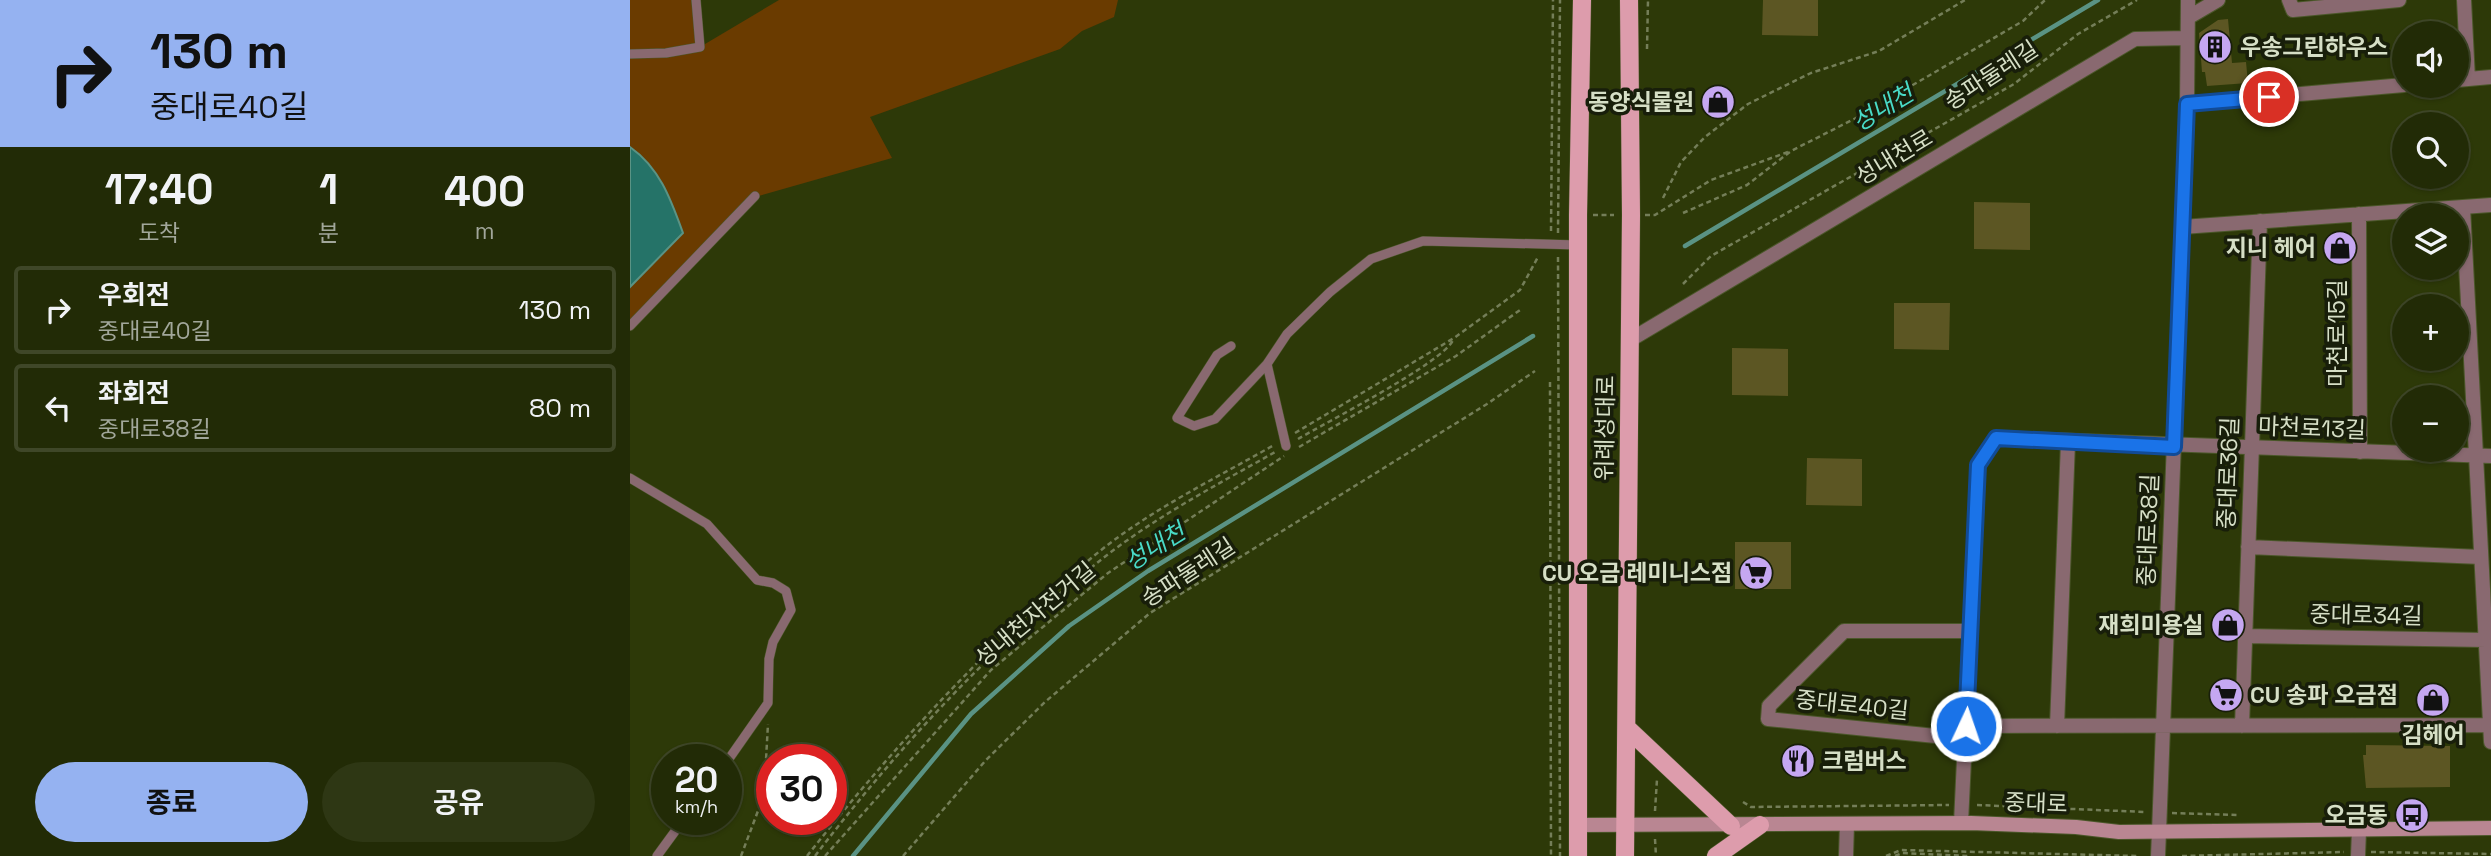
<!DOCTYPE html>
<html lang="ko">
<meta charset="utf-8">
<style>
body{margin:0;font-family:"Space Grotesk","Noto Sans KR",sans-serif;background:#2e3714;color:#f1f3f6;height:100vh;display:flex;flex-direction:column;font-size:26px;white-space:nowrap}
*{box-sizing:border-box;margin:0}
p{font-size:23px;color:#a2a79b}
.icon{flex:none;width:38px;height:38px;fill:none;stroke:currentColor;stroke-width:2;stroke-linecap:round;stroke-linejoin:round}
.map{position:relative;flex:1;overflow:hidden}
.details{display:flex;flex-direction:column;background:#222b06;width:630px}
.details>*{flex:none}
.banner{background:#95b2f1;color:#111;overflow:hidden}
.fabs{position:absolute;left:1762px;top:21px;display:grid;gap:14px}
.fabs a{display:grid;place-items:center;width:77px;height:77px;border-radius:50%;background:#222b06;box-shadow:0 2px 5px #0004,0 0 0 2px #3f4728;font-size:35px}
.speed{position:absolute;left:21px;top:744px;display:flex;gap:14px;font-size:35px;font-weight:700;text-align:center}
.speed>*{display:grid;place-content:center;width:91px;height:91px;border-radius:50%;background:#222b06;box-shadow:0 2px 5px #0004,0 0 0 2px #3f4728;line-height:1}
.speed small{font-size:18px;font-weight:400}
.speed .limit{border:10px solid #d22;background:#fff;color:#111}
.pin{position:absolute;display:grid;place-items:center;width:60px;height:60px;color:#fff;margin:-30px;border:4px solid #fff;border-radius:50%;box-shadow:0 2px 7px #0007}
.me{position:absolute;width:77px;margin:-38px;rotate:3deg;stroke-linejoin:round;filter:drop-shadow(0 0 5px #0008)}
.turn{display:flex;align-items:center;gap:24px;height:147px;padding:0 35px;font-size:32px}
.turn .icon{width:91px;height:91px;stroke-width:2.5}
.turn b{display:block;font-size:49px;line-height:60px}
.eta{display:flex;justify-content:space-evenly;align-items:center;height:119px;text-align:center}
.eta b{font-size:42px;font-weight:700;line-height:49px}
.button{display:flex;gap:14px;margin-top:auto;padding:14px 35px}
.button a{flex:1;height:80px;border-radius:42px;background:#95b2f1;color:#111;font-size:28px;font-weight:700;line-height:80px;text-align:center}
.button a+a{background:#2e3714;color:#f1f3f6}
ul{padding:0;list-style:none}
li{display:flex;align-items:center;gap:21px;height:88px;margin:0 14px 10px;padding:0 21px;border:4px solid #3f4728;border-radius:7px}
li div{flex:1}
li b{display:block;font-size:26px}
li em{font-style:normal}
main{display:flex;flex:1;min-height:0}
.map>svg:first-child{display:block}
</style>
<main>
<section class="details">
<div class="banner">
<div class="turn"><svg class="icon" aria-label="right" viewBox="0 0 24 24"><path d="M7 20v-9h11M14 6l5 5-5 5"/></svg><div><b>130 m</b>중대로40길</div></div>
</div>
<div class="eta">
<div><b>17:40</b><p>도착</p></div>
<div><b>1</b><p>분</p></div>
<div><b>400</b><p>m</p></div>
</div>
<ul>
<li><svg class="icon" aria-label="right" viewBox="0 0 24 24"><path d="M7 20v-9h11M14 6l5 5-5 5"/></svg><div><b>우회전</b><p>중대로40길</p></div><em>130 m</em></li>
<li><svg class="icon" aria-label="left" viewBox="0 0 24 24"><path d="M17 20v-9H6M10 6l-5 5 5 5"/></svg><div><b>좌회전</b><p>중대로38길</p></div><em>80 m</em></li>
</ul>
<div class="button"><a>종료</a><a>공유</a></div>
</section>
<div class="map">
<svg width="1861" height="856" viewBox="0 0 1861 856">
<rect width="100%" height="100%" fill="#2d3908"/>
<path fill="#6a3b00" d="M 0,0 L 66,0 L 70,47 L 149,0 L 488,0 L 484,17 L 452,31 L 430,49 L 240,117 L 262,158 L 125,197 L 0,326 Z"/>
<path fill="#257368" stroke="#5a9384" stroke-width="2" d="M 0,147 C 30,168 41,200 53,233 L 0,287 Z"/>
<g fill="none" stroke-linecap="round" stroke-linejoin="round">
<path stroke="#5a9384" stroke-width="4.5" d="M 1055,246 L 1468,0
M 223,856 L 341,714 L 439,626 L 518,571 L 903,336"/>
</g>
<path fill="#5c5623" d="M 1133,0 L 1188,0 L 1188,36 L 1132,35 Z
M 1598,19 L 1602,63 L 1616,62 L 1618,83 L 1577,86 L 1575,72 L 1572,72 L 1569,33 L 1588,20 Z
M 1344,202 L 1400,203 L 1400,250 L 1344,249 Z
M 1264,303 L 1320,303 L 1319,350 L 1264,349 Z
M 1102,348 L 1158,349 L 1158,396 L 1102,395 Z
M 1177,458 L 1232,459 L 1232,506 L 1176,505 Z
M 1105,542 L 1161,542 L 1161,589 L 1105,589 Z
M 1736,745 L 1820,746 L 1820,787 L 1736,788 L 1733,755 L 1736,755 Z"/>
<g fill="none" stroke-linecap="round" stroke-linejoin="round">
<g stroke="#4b572a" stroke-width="10">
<path id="service" d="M 0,54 L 36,53 L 70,47 L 66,0
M 0,326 L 125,196
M 601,346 L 587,355 L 547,418 L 564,426 L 585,419 L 637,364 L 657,334 L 700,292 L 741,259 L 793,241 L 948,245
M 637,364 L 656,446
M 0,478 L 77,524 L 127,580 L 143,583 L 156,591 L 161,610 L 143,642 L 139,659 L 138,703 L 96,763
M 27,856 L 54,819"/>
</g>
<g stroke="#4b572a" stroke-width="16">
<path id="minor" d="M 1659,0 L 1663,10 L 1769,0
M 1834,0 L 1838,79
M 1559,17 L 1588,0
M 1827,80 L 1861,77
M 1557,104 L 1774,85
M 1833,207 L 1861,742
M 1729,214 L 1730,452
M 1552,227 L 1861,205
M 1000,340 L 1505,39 L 1557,38
M 1618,547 L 1851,557
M 1615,636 L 1856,640
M 1336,726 L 1860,725
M 1427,726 L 1438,442
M 1612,726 L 1630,221
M 1335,739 L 1138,719 L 1139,706 L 1214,631 L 1340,631
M 1331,823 L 1348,465 L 1366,438 L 1861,456
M 1529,832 L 1557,104 L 1558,0
M 1216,856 L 1217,824
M 1728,856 L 1729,831"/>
</g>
<g stroke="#4b572a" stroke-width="16">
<path id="tertiary" d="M 1528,856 L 1529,832"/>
</g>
<g stroke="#4b572a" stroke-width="16">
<path id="secondary" d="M 949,825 L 1341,823 L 1446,827 L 1489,832 L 1861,828"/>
</g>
<g stroke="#4b572a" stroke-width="19">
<path id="primary" d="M 997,728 L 1101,826
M 948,856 L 948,215 L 952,0
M 995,856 L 1001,215 L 999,0
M 1086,856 L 1130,825"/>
</g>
<path stroke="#747e58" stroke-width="2.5" stroke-dasharray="5 3.5" stroke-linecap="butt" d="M 1017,49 L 1018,0
M 1033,198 L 1051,162 L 1075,137 L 1118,104 L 1181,73 L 1249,51 L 1335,0
M 1053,213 L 1117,185 L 1161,151 L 1226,118 L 1393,21 L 1415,0
M 963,215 L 984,215
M 1015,215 L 1025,215 L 1081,180 L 1158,152
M 921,231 L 923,0
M 928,233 L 930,0
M 928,257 L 930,856
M 1053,284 L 1081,256 L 1384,84 L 1448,34 L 1507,0
M 920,382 L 921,856
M 665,433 L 824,338 L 890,290 L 908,257
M 668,439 C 695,423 814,362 823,340
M 669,447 L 826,356 L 890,310
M 1113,802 L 1121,807 L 1319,805
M 1347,805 L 1515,812
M 1025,811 L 1027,779
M 1542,813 L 1609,815
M 1025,839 L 1026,856
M 1741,852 L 1861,854
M 111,856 L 134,795 L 138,724
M 177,856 C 261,750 355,647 459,560 C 514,513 581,481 644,445
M 185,856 C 267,749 361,647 467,563 C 520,520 588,484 647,451
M 195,856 L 361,670 L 478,573 L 654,456
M 273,856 L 356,760 L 415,702 L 520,613 L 857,404 L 905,371
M 1256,856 L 1271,850 L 1507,856
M 1265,856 L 1272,853 L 1338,856
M 1552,856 L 1714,852"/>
<use href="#service" stroke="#896970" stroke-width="9"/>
<use href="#minor" stroke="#896970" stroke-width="14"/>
<use href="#tertiary" stroke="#896970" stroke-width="14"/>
<use href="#secondary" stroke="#b98692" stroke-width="14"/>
<use href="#primary" stroke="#dd9cac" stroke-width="18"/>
</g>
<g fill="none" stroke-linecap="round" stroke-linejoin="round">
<g stroke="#114b97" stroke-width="18">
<path id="route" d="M 1336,726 L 1348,465 L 1366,438 L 1544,447 L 1557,104 L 1639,97"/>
</g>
<use href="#route" stroke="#1a73e8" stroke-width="12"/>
</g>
<defs>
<g id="building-disc" transform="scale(1.75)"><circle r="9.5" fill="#c5a7f1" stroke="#181e0a"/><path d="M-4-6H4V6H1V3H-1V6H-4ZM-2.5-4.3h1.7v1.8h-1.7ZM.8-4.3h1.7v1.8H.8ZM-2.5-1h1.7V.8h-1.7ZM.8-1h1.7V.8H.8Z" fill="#111"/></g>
<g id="shop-disc" transform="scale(1.75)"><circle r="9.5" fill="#c5a7f1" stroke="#181e0a"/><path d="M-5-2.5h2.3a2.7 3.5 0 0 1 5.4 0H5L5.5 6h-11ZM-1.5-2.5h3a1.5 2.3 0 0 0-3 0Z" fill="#111"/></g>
<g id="supermarket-disc" transform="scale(1.75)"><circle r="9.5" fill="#c5a7f1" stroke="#181e0a"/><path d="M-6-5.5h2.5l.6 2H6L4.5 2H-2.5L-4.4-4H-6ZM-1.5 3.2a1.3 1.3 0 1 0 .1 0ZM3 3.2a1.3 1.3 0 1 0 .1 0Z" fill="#111"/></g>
<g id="restaurant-disc" transform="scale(1.75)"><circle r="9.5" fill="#c5a7f1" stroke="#181e0a"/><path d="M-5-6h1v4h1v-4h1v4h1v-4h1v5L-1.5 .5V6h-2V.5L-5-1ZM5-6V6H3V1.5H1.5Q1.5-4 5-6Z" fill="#111"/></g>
<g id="bus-disc" transform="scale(1.75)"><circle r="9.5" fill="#c5a7f1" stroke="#181e0a"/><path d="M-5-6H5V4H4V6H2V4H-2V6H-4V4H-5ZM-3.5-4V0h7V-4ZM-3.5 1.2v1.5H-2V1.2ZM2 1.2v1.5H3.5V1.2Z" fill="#111"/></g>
</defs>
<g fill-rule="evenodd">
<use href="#building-disc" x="1585" y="47"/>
<use href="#shop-disc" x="1088" y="102"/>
<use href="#shop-disc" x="1710" y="248"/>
<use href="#supermarket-disc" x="1126" y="573"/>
<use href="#shop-disc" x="1598" y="625"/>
<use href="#supermarket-disc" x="1596" y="695"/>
<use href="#shop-disc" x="1803" y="700"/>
<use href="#restaurant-disc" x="1168" y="761"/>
<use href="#bus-disc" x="1782" y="815"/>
</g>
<g text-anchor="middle" stroke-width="7" stroke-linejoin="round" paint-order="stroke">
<g font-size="23" font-weight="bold" fill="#d6dfc6" stroke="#181e0a" text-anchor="end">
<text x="1610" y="55" text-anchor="start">우송그린하우스</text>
<text x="1064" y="110">동양식물원</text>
<text x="1686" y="256">지니 헤어</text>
<text x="1102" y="581">CU 오금 레미니스점</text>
<text x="1574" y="633">재희미용실</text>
<text x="1620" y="703" text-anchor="start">CU 송파 오금점</text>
<text x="1803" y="743" text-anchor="middle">김헤어</text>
<text x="1192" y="769" text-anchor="start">크럼버스</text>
<text x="1758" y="823">오금동</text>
</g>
<g font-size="23" fill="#d6dfc6" stroke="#181e0a">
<text transform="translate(1361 75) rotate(-33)" y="8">송파둘레길</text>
<text transform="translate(1264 157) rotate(-31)" y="8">성내천로</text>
<text transform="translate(1707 333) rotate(-90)" y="8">마천로15길</text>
<text transform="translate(975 428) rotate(-89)" y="8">위례성대로</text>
<text transform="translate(1682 428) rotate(2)" y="8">마천로13길</text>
<text transform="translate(1598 473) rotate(-88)" y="8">중대로36길</text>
<text transform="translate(1518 530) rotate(-88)" y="8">중대로38길</text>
<text transform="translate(558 572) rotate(-33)" y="8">송파둘레길</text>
<text transform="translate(405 614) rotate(-40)" y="8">성내천자전거길</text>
<text transform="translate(1736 615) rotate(1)" y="8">중대로34길</text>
<text transform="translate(1222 705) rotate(6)" y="8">중대로40길</text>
<text transform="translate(1406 803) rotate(2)" y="8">중대로</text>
</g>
<g font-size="24" font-style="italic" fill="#49dac7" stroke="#181e0a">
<text transform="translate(1253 108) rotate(-31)" y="8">성내천</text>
<text transform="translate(525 547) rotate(-32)" y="8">성내천</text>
</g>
</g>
</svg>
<div class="fabs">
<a><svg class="icon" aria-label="sound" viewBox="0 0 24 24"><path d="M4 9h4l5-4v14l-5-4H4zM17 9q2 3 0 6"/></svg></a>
<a><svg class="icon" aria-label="search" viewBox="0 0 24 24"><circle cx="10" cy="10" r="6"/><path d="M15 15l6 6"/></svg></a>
<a><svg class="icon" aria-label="layers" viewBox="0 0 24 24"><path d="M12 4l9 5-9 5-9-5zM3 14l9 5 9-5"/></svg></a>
<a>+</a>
<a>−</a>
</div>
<div class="speed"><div>20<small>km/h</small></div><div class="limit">30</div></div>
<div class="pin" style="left:1639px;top:97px;background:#d93025"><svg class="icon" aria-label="arrive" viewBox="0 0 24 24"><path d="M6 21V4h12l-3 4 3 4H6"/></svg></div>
<svg class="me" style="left:1336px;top:726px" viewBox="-20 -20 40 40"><circle r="17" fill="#1a73e8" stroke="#fff" stroke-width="3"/><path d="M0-11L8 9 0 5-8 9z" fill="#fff"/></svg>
</div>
</main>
